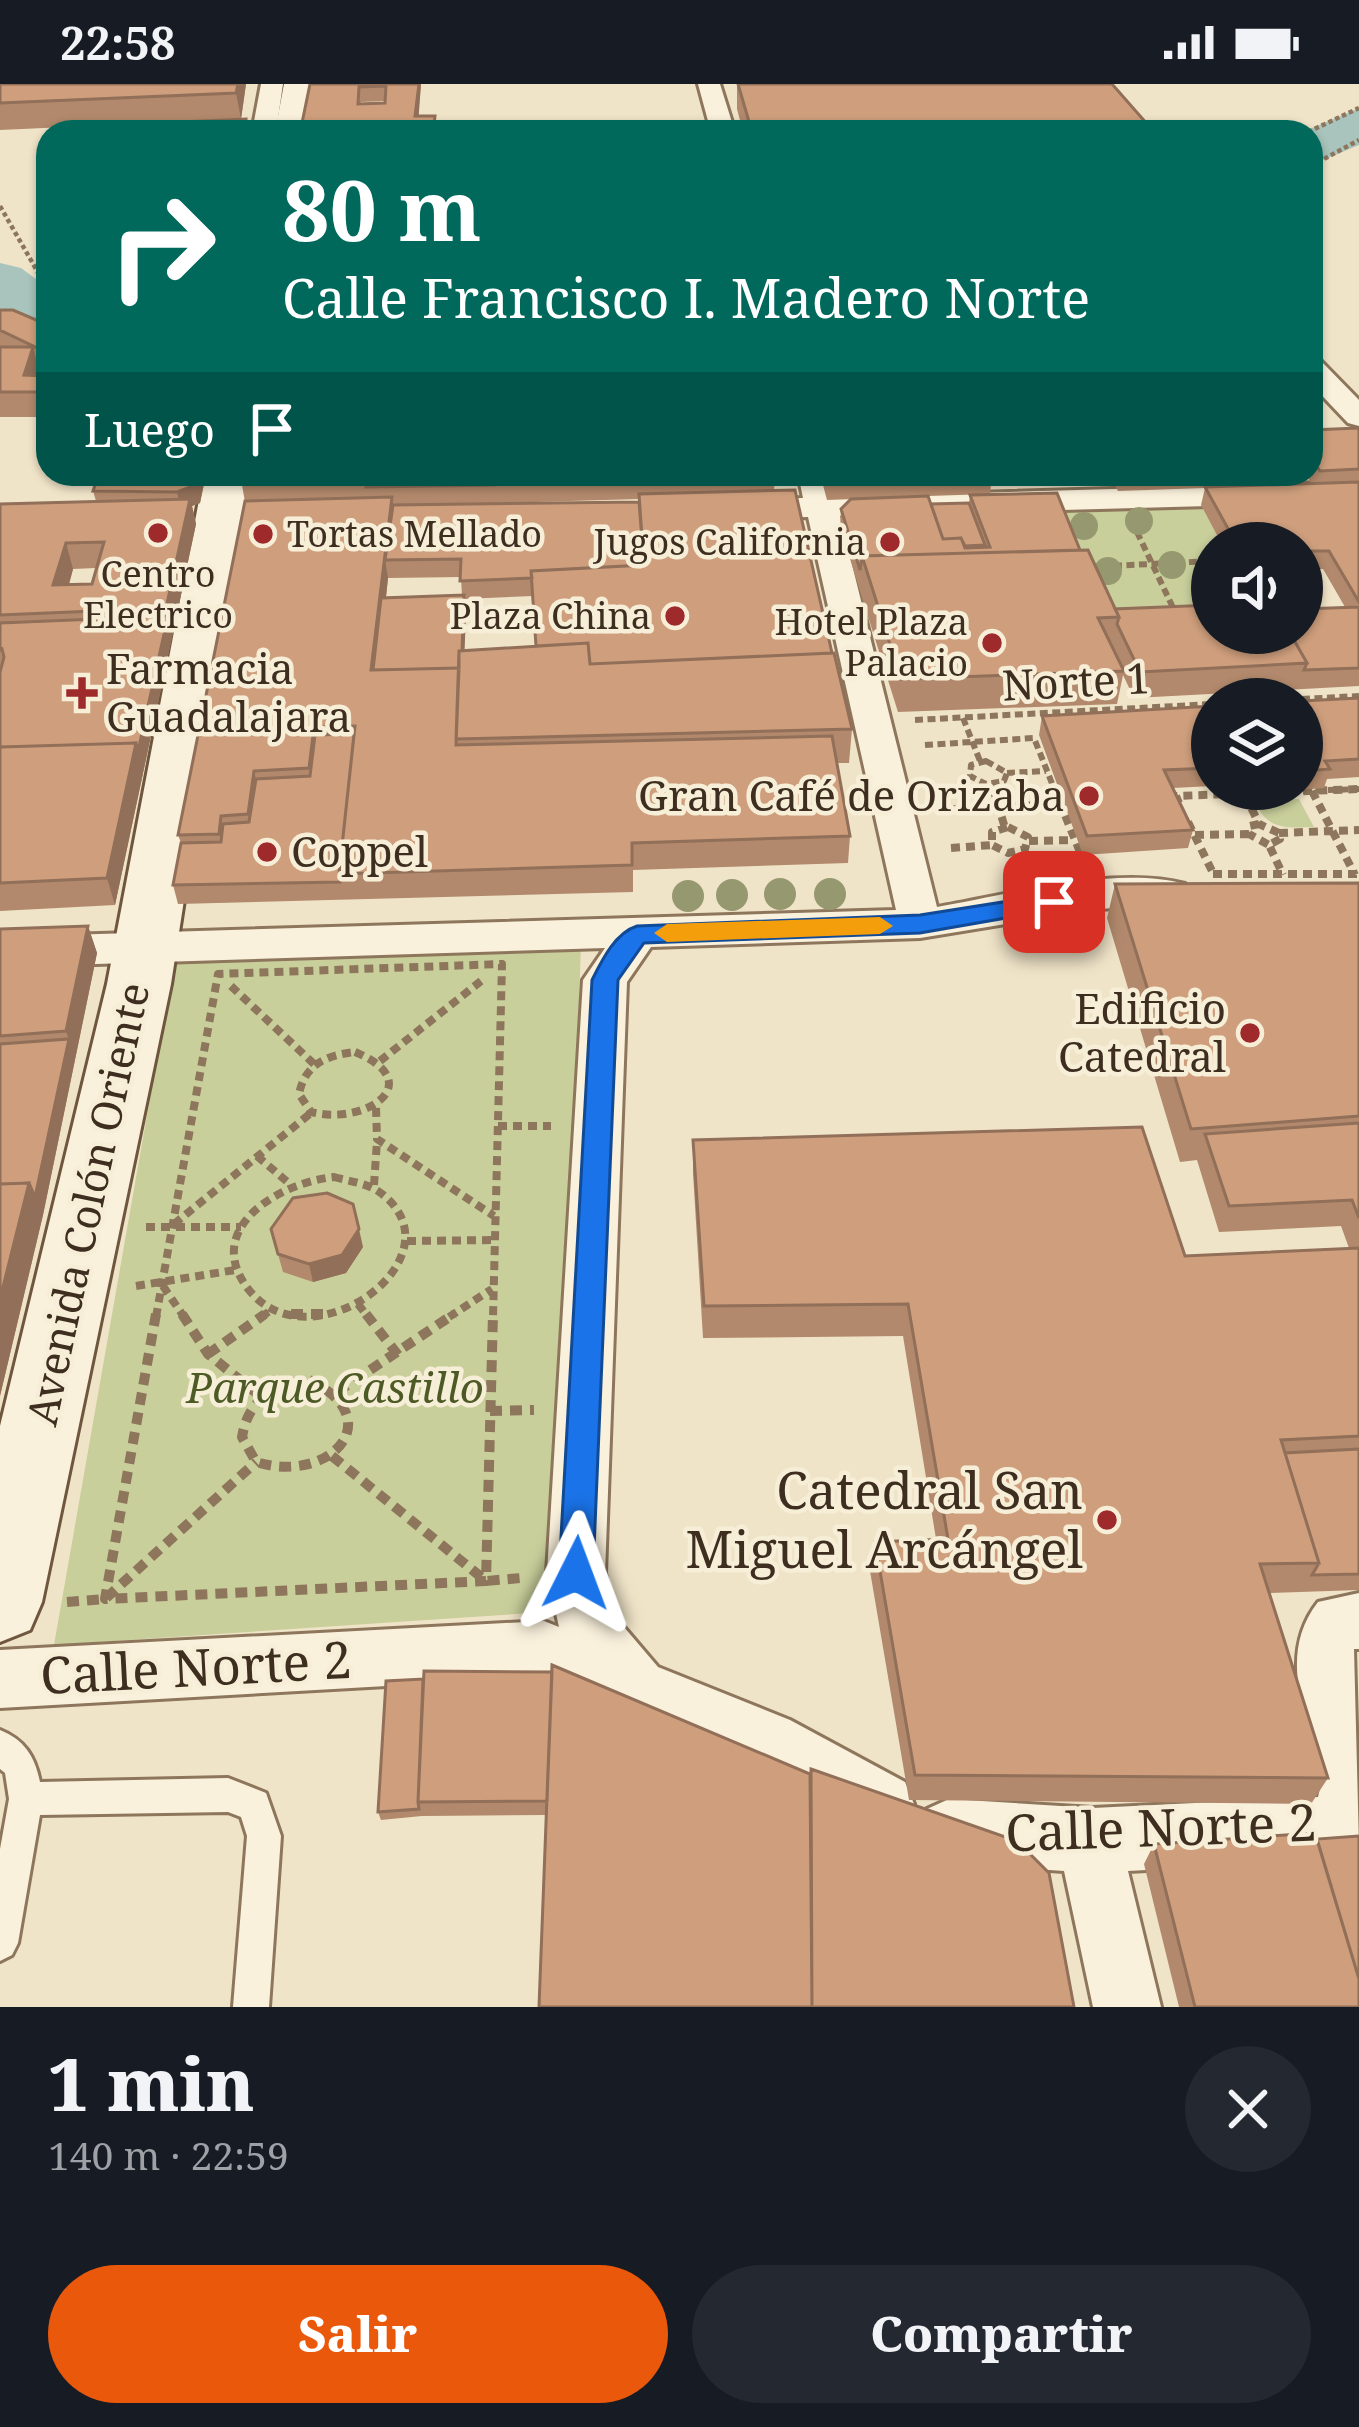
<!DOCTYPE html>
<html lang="es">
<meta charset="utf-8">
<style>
body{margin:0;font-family:"Noto Serif",serif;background:#242831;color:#f1f3f6;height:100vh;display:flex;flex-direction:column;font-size:45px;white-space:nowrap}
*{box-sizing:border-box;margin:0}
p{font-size:39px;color:#9ea1a6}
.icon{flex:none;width:66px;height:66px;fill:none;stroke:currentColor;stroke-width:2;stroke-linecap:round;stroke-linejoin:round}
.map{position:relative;height:1923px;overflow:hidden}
.panel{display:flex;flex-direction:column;background:#171b24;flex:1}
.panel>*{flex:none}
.guide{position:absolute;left:36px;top:36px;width:1287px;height:366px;border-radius:36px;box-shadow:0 3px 9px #0004;background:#00695c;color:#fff;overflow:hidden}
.tools{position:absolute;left:1191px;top:438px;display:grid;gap:24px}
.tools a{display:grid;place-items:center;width:132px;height:132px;border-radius:50%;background:#171b24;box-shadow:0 3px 9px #0004;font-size:60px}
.pin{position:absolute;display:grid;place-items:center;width:102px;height:102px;color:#fff;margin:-51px;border-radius:24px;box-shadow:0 6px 18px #0006}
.me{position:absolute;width:132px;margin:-66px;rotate:3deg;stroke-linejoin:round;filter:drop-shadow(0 0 9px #0008)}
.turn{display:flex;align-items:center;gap:42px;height:252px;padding:0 48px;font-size:54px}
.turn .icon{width:156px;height:156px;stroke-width:2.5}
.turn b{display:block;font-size:84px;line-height:102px}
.then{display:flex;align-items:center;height:114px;padding:0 48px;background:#0003;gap:24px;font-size:45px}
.round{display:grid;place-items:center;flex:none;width:126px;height:126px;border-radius:63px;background:#242831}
.overview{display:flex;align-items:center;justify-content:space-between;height:204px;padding:0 48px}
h1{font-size:72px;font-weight:800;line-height:90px}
.cta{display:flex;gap:24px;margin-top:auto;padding:24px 48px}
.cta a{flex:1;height:138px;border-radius:72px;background:#ea580c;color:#fff;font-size:48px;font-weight:800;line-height:138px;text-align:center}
.cta a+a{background:#242831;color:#f1f3f6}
.status{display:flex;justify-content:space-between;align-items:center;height:84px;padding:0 60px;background:#171b24;direction:ltr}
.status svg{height:33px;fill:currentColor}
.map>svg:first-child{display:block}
</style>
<div class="status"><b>22:58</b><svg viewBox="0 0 49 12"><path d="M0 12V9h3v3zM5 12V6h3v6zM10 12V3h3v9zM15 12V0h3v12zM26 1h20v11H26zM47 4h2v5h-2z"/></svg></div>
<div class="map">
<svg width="1359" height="1923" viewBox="0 0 1359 1923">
<rect width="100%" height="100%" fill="#f0e4c8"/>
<path fill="#c9cf9b" d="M 1201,421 L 1221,459 L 1212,459 L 1212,547 L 1105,552 L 1054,427 Z
M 1299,715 L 1314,743 C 1284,744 1268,746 1254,717 Z
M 581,857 L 561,1527 L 54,1561 L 174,877 Z"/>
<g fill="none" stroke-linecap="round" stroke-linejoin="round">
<path fill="#a9c4bc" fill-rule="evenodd" d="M 1359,24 L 1359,61 L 1311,81 L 1311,48 L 1303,48 Z
M 0,179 L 21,184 L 48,204 L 48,253 L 26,247 L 0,226 Z"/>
<g stroke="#8d765c" stroke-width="6">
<path id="lane" d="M 0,1646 C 25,1656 35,1673 40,1698 L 228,1694 L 266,1709 L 281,1752 L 269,1923 L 233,1923 L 247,1752 L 241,1733 L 228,1728 L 40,1731 L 18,1859 L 12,1871 L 0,1877 L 0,1765 L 9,1715 L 5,1689 L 0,1685 Z"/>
</g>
<g stroke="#8d765c" stroke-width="6">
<path id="street" d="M 261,0 L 283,0 L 276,48 L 252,48 Z
M 698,0 L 720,0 L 735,48 L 711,48 Z
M 1311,274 L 1321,277 L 1359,316 L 1359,342 L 1348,339 L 1311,300 Z
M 798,390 L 830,390 L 835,413 L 1359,398 L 1359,418 L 840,432 L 937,823 C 1008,811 1115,781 1185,800 L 1191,810 L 1185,820 L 1098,825 L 920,854 L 651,863 L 627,898 L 605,1489 L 612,1529 L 658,1583 L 790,1636 L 905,1698 L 914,1720 L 905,1742 L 883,1751 L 746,1680 L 543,1593 L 0,1624 L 0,1566 L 544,1537 L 559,1543 L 547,1489 L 583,896 L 605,864 L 0,883 L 0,853 L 896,826 L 808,433 L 741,435 L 725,425 L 741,415 L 803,414 Z
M 1359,1509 L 1359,1565 L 1354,1565 L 1359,1762 L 1333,1776 L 1128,1787 L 1161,1923 L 1093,1923 L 1064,1787 L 949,1779 L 927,1769 L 917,1747 L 927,1725 L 949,1715 L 1093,1724 L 1318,1713 L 1321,1700 C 1311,1639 1274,1574 1318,1518 Z"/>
</g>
<g stroke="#6f573f" stroke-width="6">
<path id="secondary" d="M 284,0 L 318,0 L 309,48 L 275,48 Z
M 204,390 L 250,390 L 171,900 L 42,1518 L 30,1546 L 0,1558 L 0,1342 L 107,900 Z"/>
</g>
<path stroke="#8d765c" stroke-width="4.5" stroke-dasharray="4.5 3" stroke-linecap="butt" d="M 1308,48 L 1359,24
M 1311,82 L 1359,56
M 0,122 L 48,206"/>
<path stroke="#8d765c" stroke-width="6" stroke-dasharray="8 4.5" stroke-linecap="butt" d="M 1137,448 L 1177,532
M 1089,483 L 1212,477
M 1302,615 L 1359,612
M 963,634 L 980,677
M 915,636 L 1212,620
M 925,661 L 1034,654 L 1055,707
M 986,677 L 1007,689 L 1004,697 L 986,700 L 970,692 L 971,681 Z
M 1007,689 L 1046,687
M 992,701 L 994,707
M 1303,707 L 1359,705"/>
<path stroke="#8d765c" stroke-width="8" stroke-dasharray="9 6" stroke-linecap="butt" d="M 993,704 L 1005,744
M 1054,704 L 1082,773
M 1312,707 L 1355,791
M 1245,711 L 1259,740 L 1279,749 L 1280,755 L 1269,761 L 1283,791
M 1179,719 L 1176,712 L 1359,705
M 938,726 L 1058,720
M 1188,738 L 1213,789
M 1259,740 L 1250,742 L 1249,750 L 1269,761
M 1008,743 L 1028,753 L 1025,765 L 1008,769 L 992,761 L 992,748 Z
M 1279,749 L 1359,746
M 1195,751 L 1249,750
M 1029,757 L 1074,756
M 951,764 L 992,761
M 1213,790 L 1359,790
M 231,902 L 314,980
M 355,968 C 430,999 365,1042 311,1028 L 299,1010 C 305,980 327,971 355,968 Z
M 380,977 L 481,897
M 376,1024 L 377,1055 L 494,1132
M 498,1042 L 551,1042
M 257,1072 L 291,1101
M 334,1093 C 348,1097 366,1099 378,1107 C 468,1170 312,1285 249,1206 C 200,1144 281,1098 334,1093 Z
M 374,1101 L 377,1057
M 174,1140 L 311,1029
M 146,1143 L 241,1143
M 407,1157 L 495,1156
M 136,1202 L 235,1186
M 163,1202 L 184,1233
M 358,1220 L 368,1233
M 156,1233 L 218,890 L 502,880 L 493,1233
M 261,1233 L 273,1225
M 449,1233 L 492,1205"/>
<path stroke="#8d765c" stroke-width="10" stroke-dasharray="12 8" stroke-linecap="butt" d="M 156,1230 L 105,1515 L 486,1497 L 493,1230
M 182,1230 L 208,1270 L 260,1312
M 291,1230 L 331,1230
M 366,1230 L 398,1271
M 208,1270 L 265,1230
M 309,1296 C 391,1335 330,1401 256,1378 L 242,1353 C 248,1316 273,1300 309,1296 Z
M 337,1308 L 454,1230
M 490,1327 L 534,1326
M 332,1372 L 486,1497 L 521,1494
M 67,1518 L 105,1515 L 256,1378"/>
<use href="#lane" fill="#faf1dc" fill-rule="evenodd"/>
<use href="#street" fill="#faf1dc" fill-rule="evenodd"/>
<use href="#secondary" fill="#faf1dc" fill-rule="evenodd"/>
</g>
<g fill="#96986f">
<circle cx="1139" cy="437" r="14"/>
<circle cx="1084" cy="442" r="14"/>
<circle cx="1172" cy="481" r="14"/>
<circle cx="1108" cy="487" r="14"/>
<circle cx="780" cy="810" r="16"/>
<circle cx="830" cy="810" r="16"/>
<circle cx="732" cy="811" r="16"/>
<circle cx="688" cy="812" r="16"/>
</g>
<path fill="#b2896c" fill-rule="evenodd" d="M 0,0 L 246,0 L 241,35 L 0,46 Z
M 310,0 L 421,0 L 418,32 L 435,32 L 437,47 L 302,48 ZM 385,17 L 385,19 L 361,20 L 361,18 Z
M 737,0 L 1148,41 L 1147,46 L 1149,48 L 743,48 L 737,25 Z
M 0,226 L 48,241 L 48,290 L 39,286 L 38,292 L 48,292 L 48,333 L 0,333 Z
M 1359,344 L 1359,602 L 1134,614 L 1123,591 L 1117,620 L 898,628 L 840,443 L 841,425 L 908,413 L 827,416 L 820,390 L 992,390 L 990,410 L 928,412 L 931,420 L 969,419 L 970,411 L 1080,466 L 1115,525 L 1212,549 L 1345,523 L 1323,485 L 1302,485 L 1302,459 L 1221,459 L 1201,421 L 1205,404 L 1118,407 L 1109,390 L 1216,390 L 1213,403 L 1311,399 L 1306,390 L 1311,390 L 1311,346 Z
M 99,390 L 206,390 L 200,419 L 192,422 L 196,440 L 115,821 L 0,827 L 0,420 L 96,417 L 93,407 ZM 96,484 L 92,500 L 69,501 L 73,485 Z
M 240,390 L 775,390 L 774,407 L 832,569 L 852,645 L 849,679 L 837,679 L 850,752 L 848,779 L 633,786 L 633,808 L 178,820 L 173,801 L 181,759 L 178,751 L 245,418 ZM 639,415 L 639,418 L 499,419 L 605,416 ZM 461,493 L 462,512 L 386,514 L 388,494 ZM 533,512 L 536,562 L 464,567 L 466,530 L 464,515 Z
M 1012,390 L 1105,390 L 1015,395 Z
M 1359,614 L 1359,693 L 1327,695 L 1324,704 L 1299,706 L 1302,705 L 1302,617 Z
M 1212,622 L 1212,702 L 1173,704 L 1193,746 L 1188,764 L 1083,771 L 1039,651 L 1042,632 Z
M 1359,799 L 1359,1506 L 1269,1509 L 1328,1694 L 1311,1720 L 909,1716 L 870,1487 L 875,1458 L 936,1455 L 903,1252 L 703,1254 L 693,1089 L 693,1056 L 1185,1172 L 1349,1164 L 1341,1142 L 1219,1148 L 1197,1076 L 1180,1078 L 1107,834 L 1115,800 Z
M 88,842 L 97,869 L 43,1131 L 0,1312 L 0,845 Z
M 271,1145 L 363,1163 L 346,1189 L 313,1198 L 283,1188 Z
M 386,1597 L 810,1690 L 1017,1757 L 546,1731 L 422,1732 L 381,1736 L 378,1728 Z
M 1317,1755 L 1359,1923 L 1179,1923 L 1144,1780 L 1154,1760 Z"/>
<path fill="#916f58" d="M 238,0 L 246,0 L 241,35 L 236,9 Z
M 419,0 L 421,0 L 418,41 L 415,32 Z
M 33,263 L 39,287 L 33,308 L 24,291 Z
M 199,390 L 206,390 L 200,419 L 192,422 L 196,440 L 115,821 L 107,794 L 136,659 L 168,532 L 166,524 L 181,426 L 177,408 Z
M 392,413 L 395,439 L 385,476 L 388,494 L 377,594 L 371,586 Z
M 66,459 L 73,485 L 61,527 L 53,501 Z
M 464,511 L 466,530 L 461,654 L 457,655 Z
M 254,687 L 260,714 L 254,757 L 248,730 Z
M 88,842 L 97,869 L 43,1131 L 0,1312 L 0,1215 L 29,1099 L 69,956 L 66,947 Z
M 359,1145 L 363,1163 L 346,1189 L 313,1198 L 309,1180 Z"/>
<path fill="#cf9f7d" stroke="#916f58" stroke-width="3" fill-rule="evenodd" d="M 0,0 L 238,0 L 236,9 L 0,19 Z
M 310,0 L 419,0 L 415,32 L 435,32 L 434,41 L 301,44 ZM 386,2 L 385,19 L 358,20 L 359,3 Z
M 738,0 L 1112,0 L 1148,41 L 1143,41 L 1149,48 L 752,48 Z
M 246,35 L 245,48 L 111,48 L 113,41 Z
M 0,226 L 13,226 L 48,241 L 48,269 L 0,246 Z
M 0,263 L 33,263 L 24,291 L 48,292 L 48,308 L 0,308 Z
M 1359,344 L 1359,385 L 1320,387 L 1311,373 L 1311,346 Z
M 99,390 L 199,390 L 196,401 L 177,408 L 93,407 Z
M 240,390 L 366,390 L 365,396 L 251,398 L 240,392 Z
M 368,390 L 494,390 L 495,401 L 366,403 Z
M 494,390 L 620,390 L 494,394 Z
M 826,390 L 992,390 L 993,392 L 828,398 Z
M 1359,398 L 1359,518 L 1329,467 L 1302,467 L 1302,459 L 1236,459 L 1205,403 Z
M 795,406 L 832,569 L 590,580 L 588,559 L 536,562 L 531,487 L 644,481 L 639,410 Z
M 1057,409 L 1080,466 L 862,472 L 860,486 L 841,425 L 851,415 L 928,412 L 943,455 L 961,454 L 965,464 L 990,463 L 970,411 Z
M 392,413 L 371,586 L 459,584 L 456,661 L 832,652 L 850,752 L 632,759 L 632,781 L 339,790 L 355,642 L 314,643 L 309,684 L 254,687 L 248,730 L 221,732 L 219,750 L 178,751 L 245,417 Z
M 190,415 L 166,524 L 0,531 L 0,420 ZM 104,458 L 92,500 L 53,501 L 66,459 Z
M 639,418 L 644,481 L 531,487 L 532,494 L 460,497 L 461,475 L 385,476 L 393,421 Z
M 969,419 L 985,461 L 965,462 L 961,454 L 943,455 L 931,420 Z
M 1088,466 L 1119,533 L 1098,534 L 1124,587 L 901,595 L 862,472 Z
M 464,511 L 462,567 L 459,567 L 459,584 L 373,586 L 381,514 Z
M 1212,521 L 1212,549 L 1290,549 L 1307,579 L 1140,588 L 1117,540 L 1119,533 L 1115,525 Z
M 1359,523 L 1359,584 L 1304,586 L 1307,579 L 1290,549 L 1302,549 L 1302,525 Z
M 168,532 L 138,667 L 136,659 L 0,663 L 0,588 L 4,573 L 2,565 L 0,566 L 0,539 Z
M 588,559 L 590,580 L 834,569 L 852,645 L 456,655 L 459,567 Z
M 1359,614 L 1359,675 L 1325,677 L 1330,685 L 1305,687 L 1302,682 L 1302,617 Z
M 1212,622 L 1212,684 L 1164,686 L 1193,746 L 1087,752 L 1042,632 Z
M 354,650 L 339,790 L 340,798 L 173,801 L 181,759 L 221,758 L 223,740 L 249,738 L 256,695 L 310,692 L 315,651 Z
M 136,659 L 107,794 L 0,799 L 0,663 Z
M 1359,799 L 1359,1032 L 1191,1045 L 1115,800 Z
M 88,842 L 66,947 L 0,952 L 0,845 Z
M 69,955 L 35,1113 L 29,1099 L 0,1100 L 0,960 Z
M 1359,1039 L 1359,1134 L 1352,1116 L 1229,1122 L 1205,1050 Z
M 1142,1043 L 1185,1172 L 1359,1164 L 1359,1352 L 1281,1356 L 1319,1479 L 1260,1480 L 1328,1694 L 915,1691 L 875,1458 L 948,1455 L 908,1220 L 704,1222 L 693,1056 Z
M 29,1099 L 0,1215 L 0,1100 Z
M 327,1109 L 353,1120 L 359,1145 L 342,1171 L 309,1180 L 278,1170 L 271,1145 L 293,1114 Z
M 1359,1365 L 1359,1490 L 1312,1491 L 1319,1479 L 1285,1369 Z
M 552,1581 L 810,1690 L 812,1923 L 539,1923 Z
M 424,1587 L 552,1588 L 547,1717 L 418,1718 Z
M 423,1595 L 418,1718 L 419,1725 L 378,1728 L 386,1597 Z
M 811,1685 L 1017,1757 L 1049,1789 L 1074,1923 L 812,1923 Z
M 1315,1749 L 1359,1895 L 1359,1923 L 1195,1923 L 1154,1760 Z
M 1359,1752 L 1359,1895 L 1317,1755 Z"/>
<path fill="#1a73e8" stroke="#114b97" stroke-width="3" d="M 1054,810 L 1066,818 L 1063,824 L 920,849 L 644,859 L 618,896 L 593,1489 L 588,1501 L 576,1505 L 564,1501 L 559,1489 L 592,896 C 602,876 615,849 637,842 L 920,831 Z"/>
<path fill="#f59e0b" d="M 880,833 L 893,842 L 880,850 L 667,858 L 654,849 L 667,840 Z"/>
<g fill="#9e2a2b" stroke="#f7eed8" stroke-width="4.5">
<circle cx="158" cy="449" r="12"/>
<circle cx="263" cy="450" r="12"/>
<circle cx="890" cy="458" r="12"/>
<circle cx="675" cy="532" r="12"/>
<circle cx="992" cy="559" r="12"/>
<path d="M76 591h12v12h12v12h-12v12h-12v-12h-12v-12h12z"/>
<circle cx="1089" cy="712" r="12"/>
<circle cx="267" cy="768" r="12"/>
<circle cx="1250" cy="949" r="12"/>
<circle cx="1107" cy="1436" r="12"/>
</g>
<g text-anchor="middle" stroke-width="9" stroke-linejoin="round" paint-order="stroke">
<g font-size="36" fill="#3d2e20" stroke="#f7eed8" text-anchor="end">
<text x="287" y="463" text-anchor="start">Tortas Mellado</text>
<text x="866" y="471">Jugos California</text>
<text x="158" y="503" text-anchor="middle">Centro<tspan x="158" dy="41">Electrico</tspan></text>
<text x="651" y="545">Plaza China</text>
<text x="968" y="551">Hotel Plaza<tspan x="968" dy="41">Palacio</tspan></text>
</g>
<g font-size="42" fill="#3d2e20" stroke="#f7eed8" text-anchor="start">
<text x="106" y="600">Farmacia<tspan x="106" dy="48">Guadalajara</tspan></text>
<text x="1065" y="727" text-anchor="end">Gran Café de Orizaba</text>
<text x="291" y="783">Coppel</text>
<text x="1226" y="940" text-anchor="end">Edificio<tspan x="1226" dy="48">Catedral</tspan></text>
</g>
<g font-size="42" fill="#3d2e20" stroke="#f7eed8">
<text transform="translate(1076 598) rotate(-3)" y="15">Norte 1</text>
<text transform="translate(88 1120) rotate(-78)" y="15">Avenida Colón Oriente</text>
</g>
<g font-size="42" font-style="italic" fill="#4d5a26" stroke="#f7eed8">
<text x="335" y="1319">Parque Castillo</text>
</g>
<g font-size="51" fill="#3d2e20" stroke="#f7eed8" text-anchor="end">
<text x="1083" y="1425">Catedral San<tspan x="1083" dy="59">Miguel Arcángel</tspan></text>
</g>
<g font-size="51" fill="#3d2e20" stroke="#f7eed8">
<text transform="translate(196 1584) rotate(-3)" y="18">Calle Norte 2</text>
<text transform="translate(1161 1744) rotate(-2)" y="18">Calle Norte 2</text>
</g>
</g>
</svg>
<div class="tools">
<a><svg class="icon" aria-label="sound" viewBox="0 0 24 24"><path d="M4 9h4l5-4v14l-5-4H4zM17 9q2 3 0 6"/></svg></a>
<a><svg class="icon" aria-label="layers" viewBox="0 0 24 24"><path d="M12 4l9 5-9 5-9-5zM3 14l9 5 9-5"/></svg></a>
</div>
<div class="pin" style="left:1054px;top:818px;background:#d93025"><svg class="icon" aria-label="arrive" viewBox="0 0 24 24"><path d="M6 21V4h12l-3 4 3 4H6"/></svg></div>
<svg class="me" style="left:576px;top:1489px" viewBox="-20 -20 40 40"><path d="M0-17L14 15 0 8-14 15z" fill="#1a73e8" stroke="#fff" stroke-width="4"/></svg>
<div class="guide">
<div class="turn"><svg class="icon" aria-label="right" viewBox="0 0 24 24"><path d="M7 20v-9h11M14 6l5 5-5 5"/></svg><div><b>80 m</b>Calle Francisco I. Madero Norte</div></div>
<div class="then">Luego<svg class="icon" aria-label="arrive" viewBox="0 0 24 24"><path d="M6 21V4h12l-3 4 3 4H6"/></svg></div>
</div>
</div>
<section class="panel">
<div class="overview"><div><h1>1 min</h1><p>140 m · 22:59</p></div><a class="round"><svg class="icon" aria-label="close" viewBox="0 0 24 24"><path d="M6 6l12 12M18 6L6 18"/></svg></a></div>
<div class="cta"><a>Salir</a><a>Compartir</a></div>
</section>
